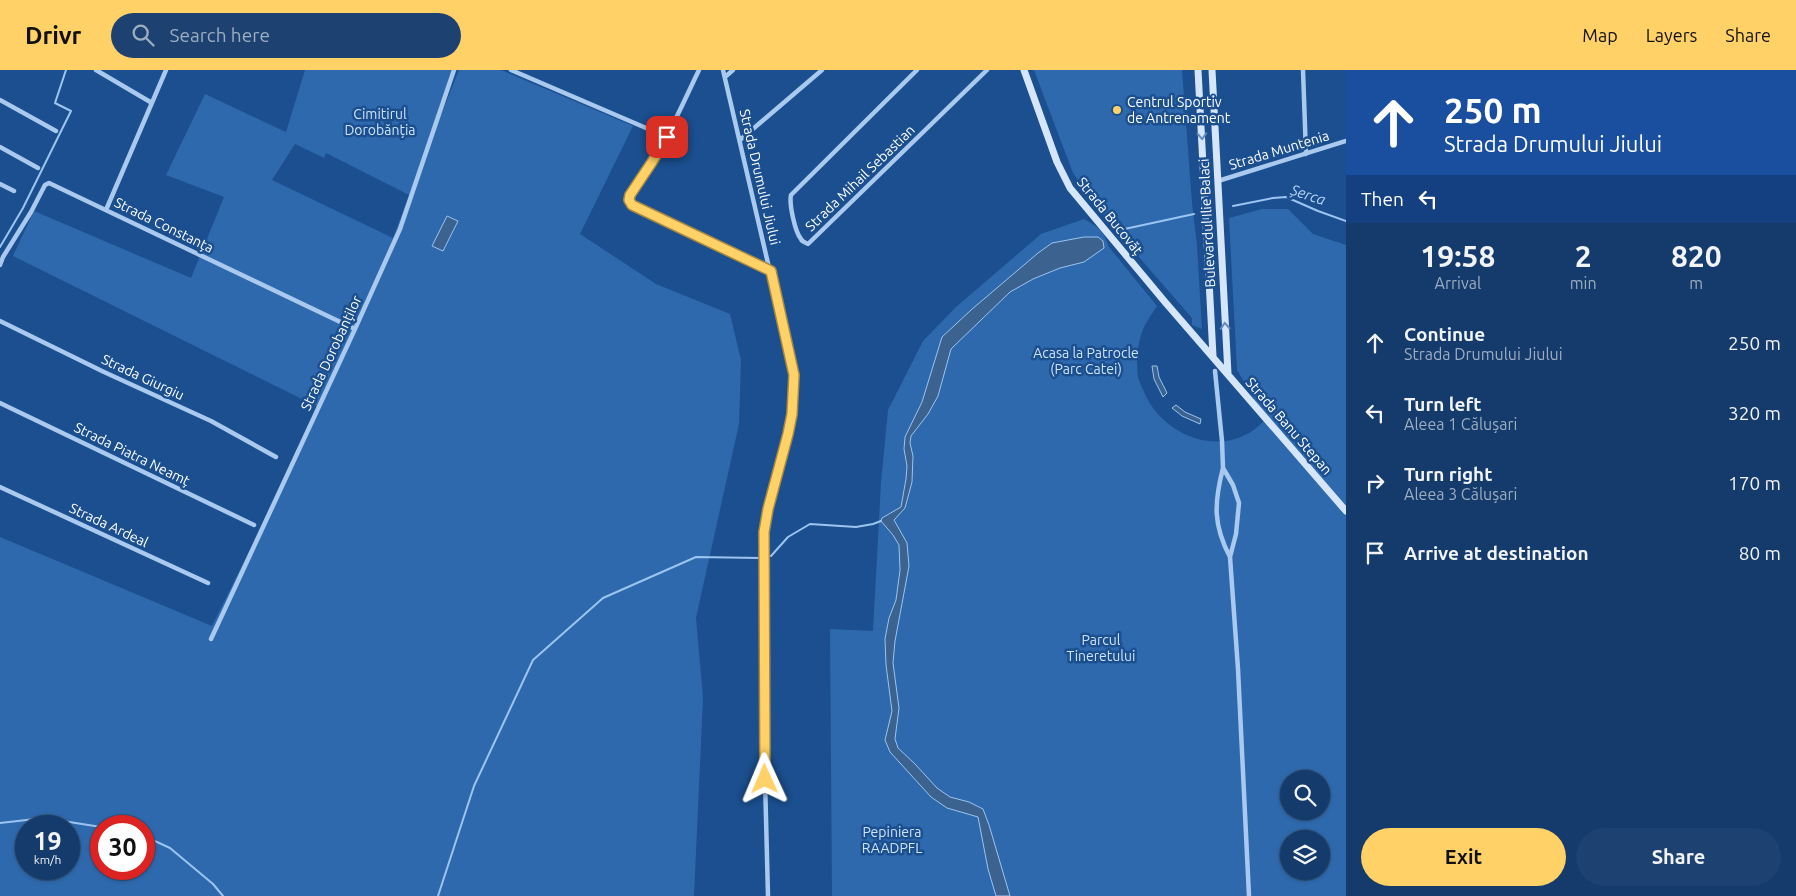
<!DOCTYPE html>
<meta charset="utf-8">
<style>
body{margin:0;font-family:Ubuntu,sans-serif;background:#1d4271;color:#f1f3f6;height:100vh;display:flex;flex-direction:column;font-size:19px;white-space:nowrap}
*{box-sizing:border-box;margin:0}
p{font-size:16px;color:#9dadc1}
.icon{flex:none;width:28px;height:28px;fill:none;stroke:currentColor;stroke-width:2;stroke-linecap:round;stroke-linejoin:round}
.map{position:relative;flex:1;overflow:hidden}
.details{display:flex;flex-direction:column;background:#143b6b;width:450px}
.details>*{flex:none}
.top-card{background:#1a4fa0;color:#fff;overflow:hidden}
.fabs{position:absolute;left:1280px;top:700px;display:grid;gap:10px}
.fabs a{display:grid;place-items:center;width:50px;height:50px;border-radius:50%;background:#143b6b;box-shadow:0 1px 4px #0004,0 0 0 1px #33557e;font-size:25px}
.speed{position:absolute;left:15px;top:745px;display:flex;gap:10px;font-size:25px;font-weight:700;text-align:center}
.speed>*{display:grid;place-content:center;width:65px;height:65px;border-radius:50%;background:#143b6b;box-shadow:0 1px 4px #0004,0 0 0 1px #33557e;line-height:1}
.speed small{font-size:12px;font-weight:400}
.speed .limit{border:8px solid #d22;background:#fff;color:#111}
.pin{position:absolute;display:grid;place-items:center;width:42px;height:42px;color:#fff;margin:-21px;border-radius:10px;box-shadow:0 2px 8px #0006}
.me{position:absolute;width:55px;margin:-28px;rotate:359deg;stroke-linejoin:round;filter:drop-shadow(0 0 4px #0008)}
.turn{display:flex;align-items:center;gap:18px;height:105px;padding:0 15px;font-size:22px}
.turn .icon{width:65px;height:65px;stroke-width:2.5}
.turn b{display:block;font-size:35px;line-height:42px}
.then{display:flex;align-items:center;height:48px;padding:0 15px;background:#0003;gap:10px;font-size:19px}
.eta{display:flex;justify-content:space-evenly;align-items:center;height:85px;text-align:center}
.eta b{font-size:30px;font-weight:600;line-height:35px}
.primary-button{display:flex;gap:10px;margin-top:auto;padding:10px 15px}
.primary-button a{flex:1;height:58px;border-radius:30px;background:#ffd166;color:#111;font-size:20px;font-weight:600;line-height:58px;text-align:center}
.primary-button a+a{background:#1d4271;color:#f1f3f6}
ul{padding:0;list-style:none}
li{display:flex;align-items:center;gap:15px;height:70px;padding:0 15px}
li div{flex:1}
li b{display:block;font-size:19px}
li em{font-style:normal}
header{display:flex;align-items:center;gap:30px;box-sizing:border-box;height:70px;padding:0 25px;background:#ffd166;color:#111}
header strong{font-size:24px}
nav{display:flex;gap:28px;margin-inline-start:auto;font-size:18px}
.search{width:350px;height:45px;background:#1d4271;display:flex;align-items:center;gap:12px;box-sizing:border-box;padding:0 18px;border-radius:28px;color:#9dadc1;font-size:19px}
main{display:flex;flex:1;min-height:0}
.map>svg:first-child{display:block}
</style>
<header>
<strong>Drivr</strong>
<div class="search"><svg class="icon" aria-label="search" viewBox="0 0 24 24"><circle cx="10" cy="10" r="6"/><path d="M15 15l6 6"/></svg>Search here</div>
<nav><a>Map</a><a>Layers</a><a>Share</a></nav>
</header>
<main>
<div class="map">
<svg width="1346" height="826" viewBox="0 0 1346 826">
<rect width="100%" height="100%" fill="#1b4f8f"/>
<path fill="#2e69ad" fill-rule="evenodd" d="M 305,0 L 452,0 L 415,110 L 459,0 L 501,0 L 633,56 L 580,164 L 656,214 L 730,244 L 741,290 L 739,354 L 696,548 L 703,628 L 694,826 L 0,826 L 0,467 L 212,556 L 320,338 L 13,186 L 34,141 L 191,208 L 224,127 L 166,105 L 205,24 L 286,62 ZM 295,74 L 324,88 L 326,83 L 409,125 L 393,168 L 272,110 ZM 26,756 L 69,756 L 69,799 L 26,799 ZM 101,756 L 144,756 L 144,799 L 101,799 Z
M 1034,0 L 1182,0 L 1192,133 L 1197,176 L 1202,259 L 1192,255 L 1192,248 L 1111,155 L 1073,103 Z
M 1262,139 L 1288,139 L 1313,164 L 1346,175 L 1346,826 L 832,826 L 830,559 L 873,561 L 881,412 L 888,340 L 923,271 L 956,237 L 1041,164 L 1084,149 C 1098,157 1104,161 1109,177 L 1157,236 C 1152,244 1145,253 1142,262 C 1137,276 1136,293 1138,307 C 1139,312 1142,317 1144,322 C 1159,358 1203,382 1241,367 C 1251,363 1259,356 1266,349 L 1237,300 L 1229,148 ZM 1289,709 L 1321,709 L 1321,741 L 1289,741 ZM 1289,769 L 1321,769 L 1321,801 L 1289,801 Z"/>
<path fill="#3c6290" stroke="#9cc4f0" d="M 447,146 L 458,151 L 443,181 L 432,176 Z
M 1084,167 L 1098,167 L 1103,171 L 1104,178 L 1084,192 L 1060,198 L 1033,209 L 1010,222 L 951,279 L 938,326 L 928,344 L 911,366 L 910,373 L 913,386 L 912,412 L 905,438 L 894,450 L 907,473 L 909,496 L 895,571 L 893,593 L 899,638 L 895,669 L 898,678 L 915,694 L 937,718 L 950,727 L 969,732 L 983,739 L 989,755 L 1010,826 L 996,826 L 988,799 L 978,747 L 947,738 L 931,727 L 890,682 L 885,670 L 892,641 L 886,595 L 885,569 L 889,548 L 896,530 L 900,500 L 899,475 L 893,465 L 881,451 L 882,448 L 901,437 L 906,409 L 907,396 L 904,379 L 905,367 L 922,332 L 942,267 L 971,240 L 1038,183 L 1052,173 Z
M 1152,296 L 1157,296 L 1159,307 L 1167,323 L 1163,327 L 1154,309 Z
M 1176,335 L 1185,342 L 1201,349 L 1200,354 L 1182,346 L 1172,338 Z"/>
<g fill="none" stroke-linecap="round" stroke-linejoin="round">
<path stroke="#9cc4f0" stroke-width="2" d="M 1233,136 L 1273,128 L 1286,127 L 1318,141 L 1346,151
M 1120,160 L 1194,144
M 0,177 L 23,138 L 71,41 L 55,33 L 66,0
M 771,486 L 788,467 L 810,454 L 856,457 L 873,454 L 881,451
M 0,753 L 44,748 L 101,757
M 144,766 L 170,778 L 213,814 L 223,826
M 438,826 L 474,716 L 533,590 L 603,528 L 696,487 L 760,488"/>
<path stroke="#a9c9ee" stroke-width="4.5" d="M 96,0 L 152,33
M 511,0 L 667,67
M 699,0 C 682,35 667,71 645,102 C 640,111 628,122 629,132 L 632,135 L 771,201
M 723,0 L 794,305 C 794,325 793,344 788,363 C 781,396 770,428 765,462 L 764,670 L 768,826
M 917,0 L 791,125 C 789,134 795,162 801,169 C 802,172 805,172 808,174 L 987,0
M 1303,0 L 1306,84
M 725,7 L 733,0
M 0,30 L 56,61
M 740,70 L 822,0
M 0,77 L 38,98
M 1218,111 L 1346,71
M 0,114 L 14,121
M 106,140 L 166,0
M 0,195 L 3,187 L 31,142 L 45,115 L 49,113 L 355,259
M 0,251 L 104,302 L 211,351 L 276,387
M 1215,301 L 1222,371 L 1223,398 L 1233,415 L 1239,433 L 1236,464 L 1230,487 L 1238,599 L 1249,826
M 0,333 L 254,455
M 1223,398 C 1214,433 1213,455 1230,487
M 0,417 L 208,513
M 211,569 L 355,259 L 400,159 L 454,0"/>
<path stroke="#d6e6fa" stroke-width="7" d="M 1024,0 L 1057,92 L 1070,118 L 1165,232 L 1346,441
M 1198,0 L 1213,286
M 1212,0 L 1228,304"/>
</g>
<defs><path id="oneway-chevron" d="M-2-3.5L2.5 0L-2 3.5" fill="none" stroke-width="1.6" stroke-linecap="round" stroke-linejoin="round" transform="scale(1.25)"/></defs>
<g stroke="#668bba">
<use href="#oneway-chevron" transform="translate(1202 66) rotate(87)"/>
<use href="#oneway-chevron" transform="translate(1225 256) rotate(-93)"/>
</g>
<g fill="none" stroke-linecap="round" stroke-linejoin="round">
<g stroke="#a68842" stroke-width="12">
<path id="route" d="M 667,67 L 652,92 L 630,125 L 629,130 L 632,135 L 771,201 L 794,305 L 792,344 L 788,364 L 768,439 L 764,462 L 765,709"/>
</g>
<use href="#route" stroke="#ffd166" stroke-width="9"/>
</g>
<circle fill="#ffd166" stroke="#1b4f8f" stroke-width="2" cx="1117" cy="40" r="5"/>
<g text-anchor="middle" stroke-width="5" stroke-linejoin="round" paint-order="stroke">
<g font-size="14" fill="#fff" stroke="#1b4f8f" text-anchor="start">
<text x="1127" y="37">Centrul Sportiv<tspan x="1127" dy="16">de Antrenament</tspan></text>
</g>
<g font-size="14" fill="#cfe3fa" stroke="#1b4f8f">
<text x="380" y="49">Cimitirul<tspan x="380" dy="16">Dorobănția</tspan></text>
<text x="1086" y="288">Acasa la Patrocle<tspan x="1086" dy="16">(Parc Catei)</tspan></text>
<text x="1101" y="575">Parcul<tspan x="1101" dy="16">Tineretului</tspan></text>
<text x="892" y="767">Pepiniera<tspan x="892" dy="16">RAADPFL</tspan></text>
</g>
<g font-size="14" fill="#fff" stroke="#1b4f8f">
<text transform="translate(1279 80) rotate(-17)" y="5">Strada Muntenia</text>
<text transform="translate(760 107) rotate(77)" y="5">Strada Drumului Jiului</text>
<text transform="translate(860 108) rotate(-44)" y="5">Strada Mihail Sebastian</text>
<text transform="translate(1110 146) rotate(51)" y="5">Strada Bucovăț</text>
<text transform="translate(1207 153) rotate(-93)" y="5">Bulevardul Ilie Balaci</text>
<text transform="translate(164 155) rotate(26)" y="5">Strada Constanța</text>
<text transform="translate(331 283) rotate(-65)" y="5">Strada Dorobanților</text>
<text transform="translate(143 307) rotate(25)" y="5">Strada Giurgiu</text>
<text transform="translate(1289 356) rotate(49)" y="5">Strada Banu Stepan</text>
<text transform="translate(132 384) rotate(26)" y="5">Strada Piatra Neamț</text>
<text transform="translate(109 455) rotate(25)" y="5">Strada Ardeal</text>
</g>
<g font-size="15" font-style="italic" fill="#b5d3f5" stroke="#1b4f8f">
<text transform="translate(1308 125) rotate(18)" y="5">Șerca</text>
</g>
</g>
</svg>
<div class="fabs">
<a><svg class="icon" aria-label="search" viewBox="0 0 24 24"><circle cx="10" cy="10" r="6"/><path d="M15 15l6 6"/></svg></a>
<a><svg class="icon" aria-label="layers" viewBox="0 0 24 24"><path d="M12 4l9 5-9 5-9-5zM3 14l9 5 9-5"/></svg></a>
</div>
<div class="speed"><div>19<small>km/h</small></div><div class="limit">30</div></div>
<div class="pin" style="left:667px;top:67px;background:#d93025"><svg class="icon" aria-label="arrive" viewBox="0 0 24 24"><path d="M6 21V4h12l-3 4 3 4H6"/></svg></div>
<svg class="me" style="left:765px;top:709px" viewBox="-20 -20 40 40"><path d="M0-17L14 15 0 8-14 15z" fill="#ffd166" stroke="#fff" stroke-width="4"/></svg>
</div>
<section class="details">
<div class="top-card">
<div class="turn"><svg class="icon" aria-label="ahead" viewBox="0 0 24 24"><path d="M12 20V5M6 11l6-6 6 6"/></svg><div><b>250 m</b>Strada Drumului Jiului</div></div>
<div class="then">Then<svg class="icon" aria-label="left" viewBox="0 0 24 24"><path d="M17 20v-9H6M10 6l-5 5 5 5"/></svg></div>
</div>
<div class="eta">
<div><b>19:58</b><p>Arrival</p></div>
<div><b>2</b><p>min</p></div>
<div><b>820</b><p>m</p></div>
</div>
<ul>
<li><svg class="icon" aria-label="ahead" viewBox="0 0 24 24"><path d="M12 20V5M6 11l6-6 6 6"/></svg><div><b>Continue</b><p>Strada Drumului Jiului</p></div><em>250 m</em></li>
<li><svg class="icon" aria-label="left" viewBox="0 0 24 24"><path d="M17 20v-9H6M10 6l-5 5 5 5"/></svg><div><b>Turn left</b><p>Aleea 1 Călușari</p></div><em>320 m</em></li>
<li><svg class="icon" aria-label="right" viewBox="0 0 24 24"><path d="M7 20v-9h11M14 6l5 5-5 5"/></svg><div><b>Turn right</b><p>Aleea 3 Călușari</p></div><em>170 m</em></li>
<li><svg class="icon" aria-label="arrive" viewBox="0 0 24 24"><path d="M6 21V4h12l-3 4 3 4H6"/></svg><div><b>Arrive at destination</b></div><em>80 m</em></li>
</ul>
<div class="primary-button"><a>Exit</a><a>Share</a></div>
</section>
</main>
